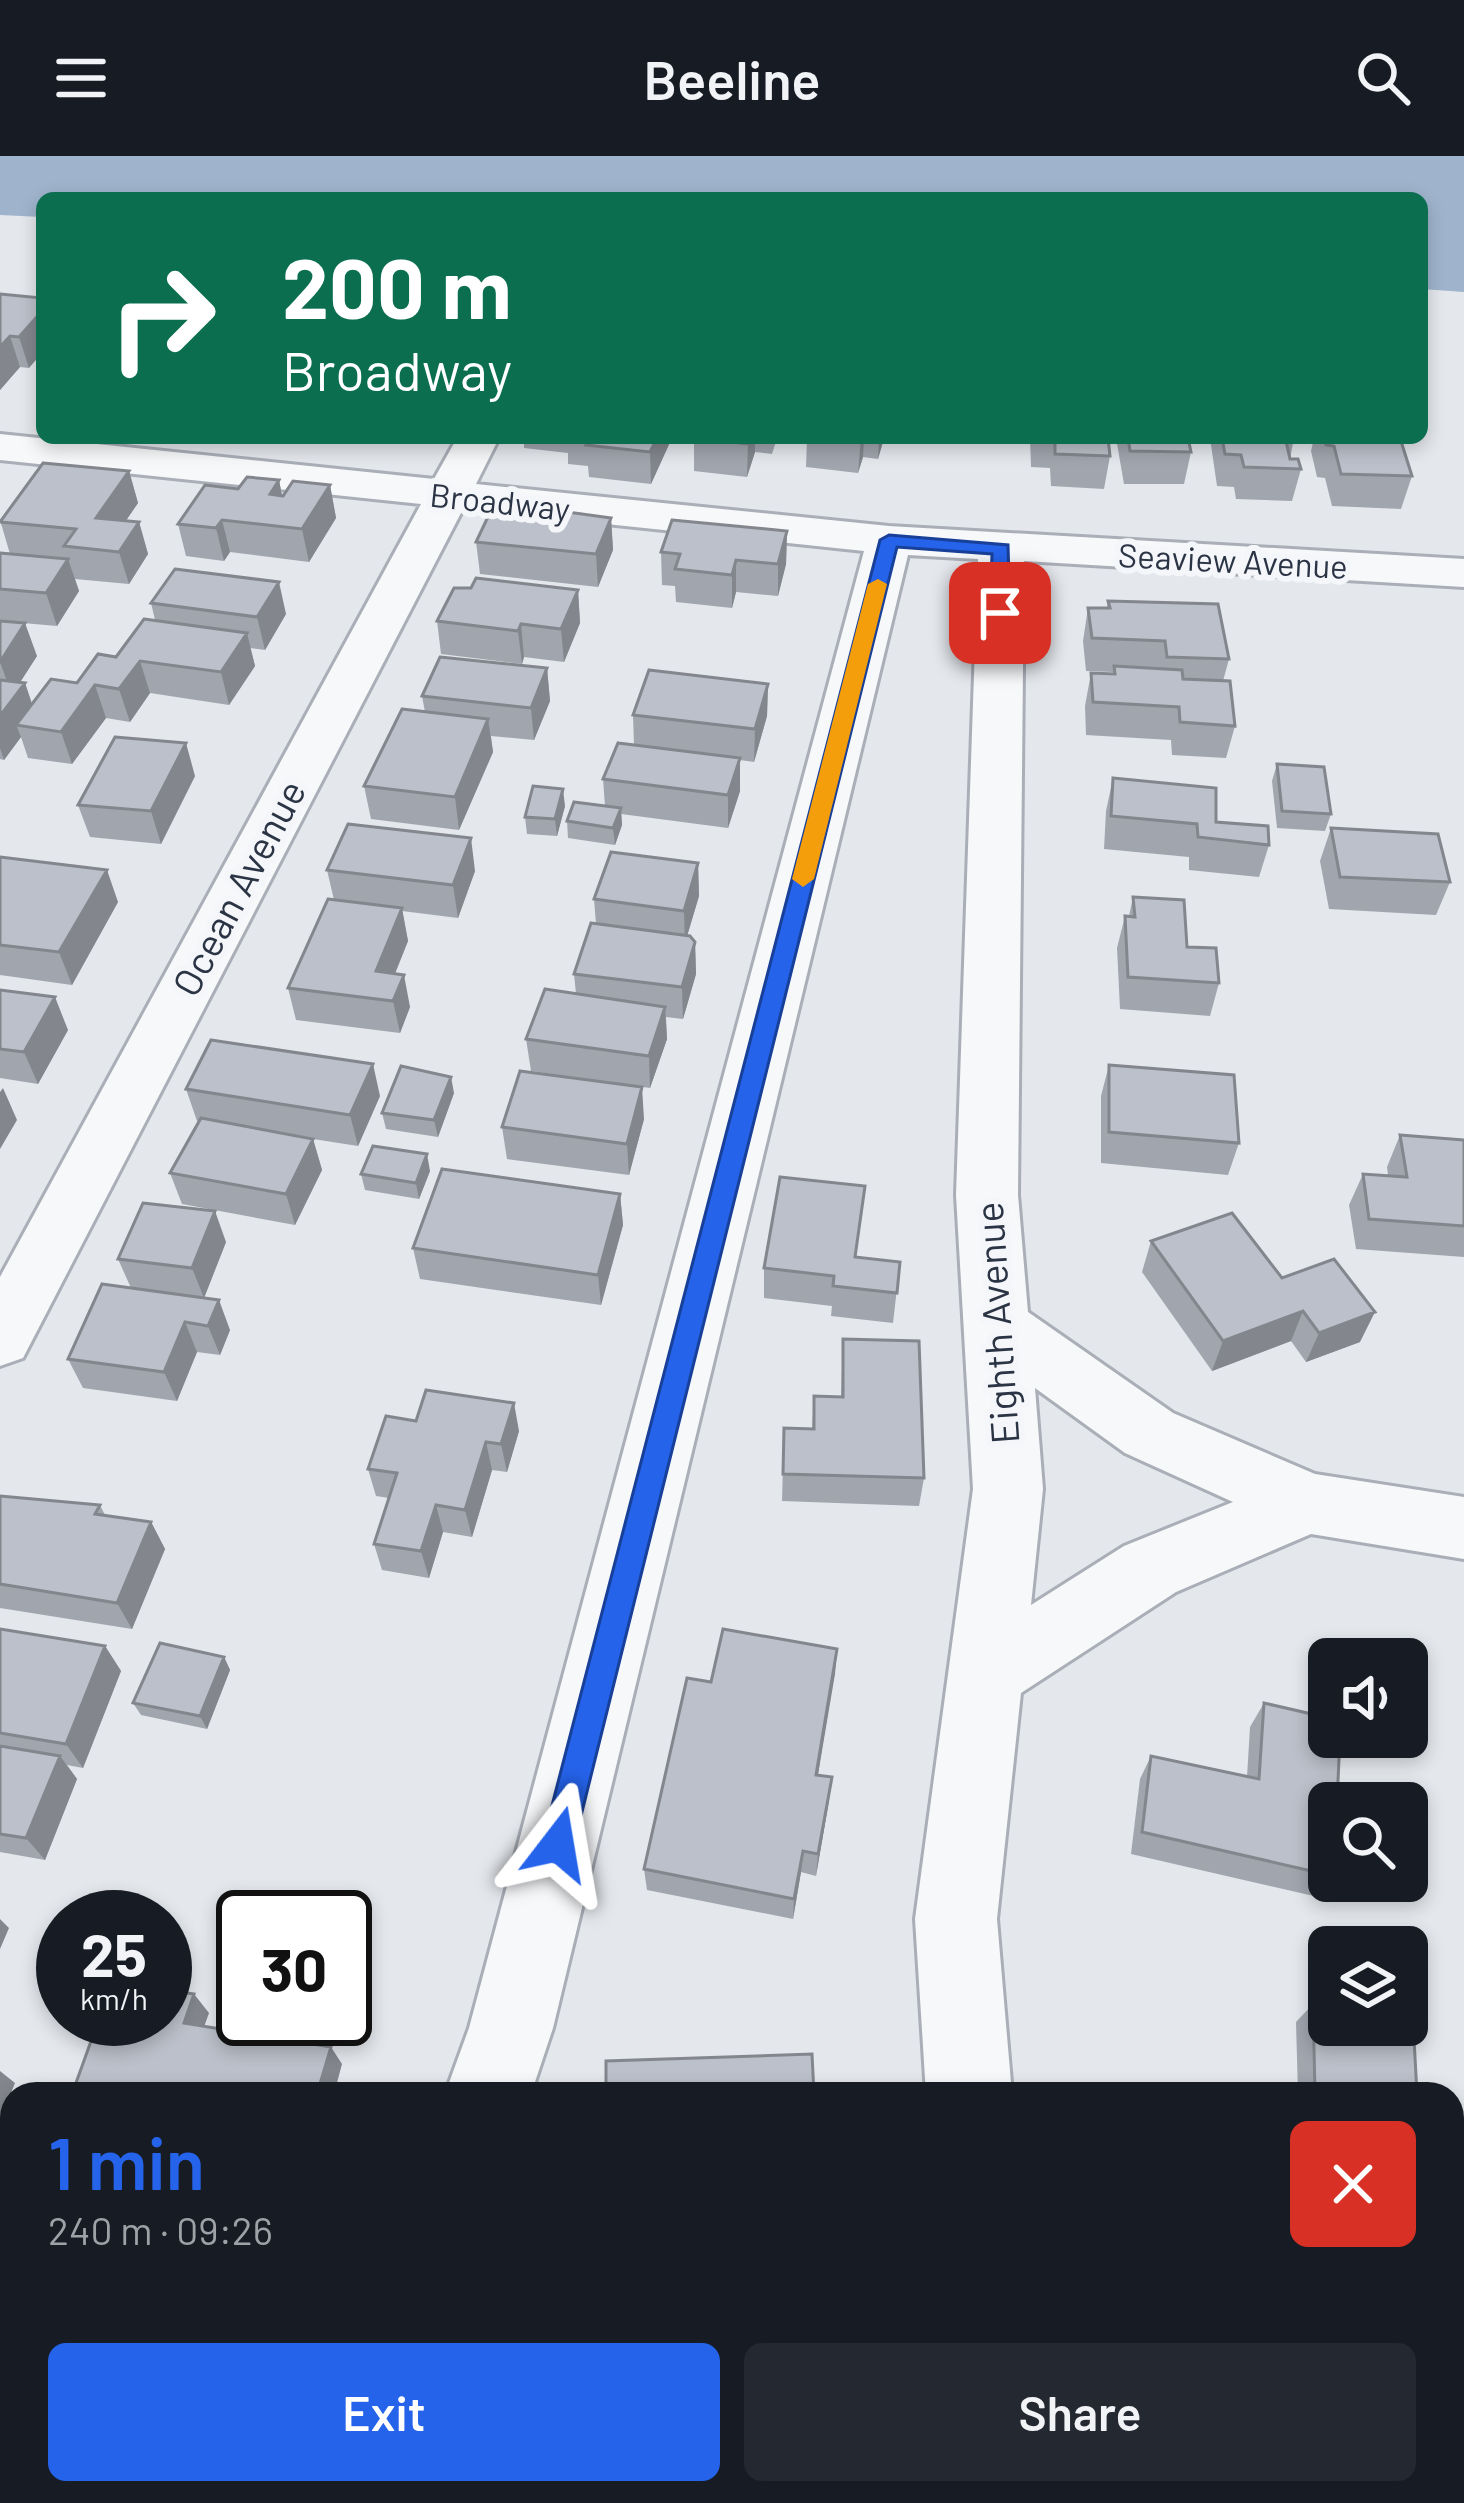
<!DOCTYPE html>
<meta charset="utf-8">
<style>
body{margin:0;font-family:Barlow,sans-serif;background:#242831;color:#f1f3f6;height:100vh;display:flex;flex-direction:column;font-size:45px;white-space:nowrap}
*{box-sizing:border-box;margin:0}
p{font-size:39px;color:#9ea1a6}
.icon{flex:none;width:66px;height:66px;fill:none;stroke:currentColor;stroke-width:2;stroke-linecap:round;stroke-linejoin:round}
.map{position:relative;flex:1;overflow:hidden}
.details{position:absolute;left:0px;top:1926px;width:1464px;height:423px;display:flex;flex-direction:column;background:#171b24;border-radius:36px 36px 0 0;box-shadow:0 6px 18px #0003}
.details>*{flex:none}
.top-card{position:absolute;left:36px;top:36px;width:1392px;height:252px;border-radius:18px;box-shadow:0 6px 18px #0003;background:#0b6e4f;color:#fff;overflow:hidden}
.tools{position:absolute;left:1308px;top:1482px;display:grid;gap:24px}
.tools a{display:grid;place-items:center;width:120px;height:120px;border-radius:18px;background:#171b24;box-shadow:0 6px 18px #0003;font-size:60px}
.speed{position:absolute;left:36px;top:1734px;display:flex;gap:24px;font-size:60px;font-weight:700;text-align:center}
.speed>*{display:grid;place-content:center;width:156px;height:156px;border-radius:50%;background:#171b24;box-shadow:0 6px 18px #0003;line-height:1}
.speed small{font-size:30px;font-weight:400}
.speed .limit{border:6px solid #111;border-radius:18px;background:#fff;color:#111}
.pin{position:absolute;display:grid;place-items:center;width:102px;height:102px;color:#fff;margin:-51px;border-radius:24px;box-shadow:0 6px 18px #0006}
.me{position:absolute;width:132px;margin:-66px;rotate:14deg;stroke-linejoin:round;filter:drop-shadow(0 0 9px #0008)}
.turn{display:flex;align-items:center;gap:42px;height:252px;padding:0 48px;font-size:54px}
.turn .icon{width:156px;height:156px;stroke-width:2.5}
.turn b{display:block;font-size:84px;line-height:102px}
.round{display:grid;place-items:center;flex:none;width:126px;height:126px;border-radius:18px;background:#242831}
.summary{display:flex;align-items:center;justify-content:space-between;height:204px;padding:0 48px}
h1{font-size:72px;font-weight:600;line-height:90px;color:#2563eb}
.button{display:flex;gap:24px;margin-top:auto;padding:24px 48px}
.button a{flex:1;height:138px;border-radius:18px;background:#2563eb;color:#fff;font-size:48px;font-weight:600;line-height:138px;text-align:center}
.button a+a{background:#242831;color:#f1f3f6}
header{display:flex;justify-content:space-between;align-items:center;height:156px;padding:0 48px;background:#171b24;font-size:54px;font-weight:600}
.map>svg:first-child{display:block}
</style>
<header><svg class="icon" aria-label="menu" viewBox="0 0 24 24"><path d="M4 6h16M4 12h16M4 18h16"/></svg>Beeline<svg class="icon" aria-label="search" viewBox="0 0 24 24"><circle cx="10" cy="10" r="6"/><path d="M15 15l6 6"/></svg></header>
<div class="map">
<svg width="1464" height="2347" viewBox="0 0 1464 2347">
<rect width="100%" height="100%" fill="#e4e7ec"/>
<path fill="#9fb4cc" d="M 0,0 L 1464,0 L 1464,136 L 1422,133 L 1422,42 L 42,42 L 42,61 L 0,59 Z"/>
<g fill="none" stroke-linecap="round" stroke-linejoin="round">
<g stroke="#a9aeb7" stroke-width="6">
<path id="minor" d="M 0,278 L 434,323 L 457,282 L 499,282 L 476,328 L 889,370 L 1464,403 L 1464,431 L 1024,405 L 1018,1039 L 1028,1156 L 1173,1257 L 1315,1318 L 1464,1341 L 1464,1403 L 1311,1378 L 1176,1436 L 1021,1537 L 997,1763 L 1012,1938 L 926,1938 L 915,1763 L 973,1333 L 956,1039 L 978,403 L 908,399 L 553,1872 L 531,1938 L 445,1938 L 469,1872 L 864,395 L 463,353 L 23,1202 L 0,1210 L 0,1121 L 421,348 L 0,304 ZM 1035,1232 L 1125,1297 L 1233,1346 L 1124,1390 L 1031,1449 L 1043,1333 Z
M 0,2138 L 12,2140 L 12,2232 L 0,2230 Z
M 951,2337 L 1047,2337 L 1048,2347 L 952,2347 Z"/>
</g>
<use href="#minor" fill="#f7f8fa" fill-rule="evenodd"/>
</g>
<path fill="#a1a5ae" d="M 0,138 L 42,142 L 29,212 L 20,211 L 0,234 Z
M 524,282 L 671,282 L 671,284 L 651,328 L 589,321 L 588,310 L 568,308 L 568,297 L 524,292 Z
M 694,282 L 777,282 L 772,298 L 755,296 L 747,321 L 694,315 Z
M 807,282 L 884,282 L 878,303 L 863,301 L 858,317 L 806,311 Z
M 1030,282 L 1108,282 L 1110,300 L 1104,333 L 1051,330 L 1050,312 L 1031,311 Z
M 1116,282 L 1188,282 L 1191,296 L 1184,328 L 1124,328 Z
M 1210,282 L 1294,282 L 1290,303 L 1301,313 L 1292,345 L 1236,343 L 1234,331 L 1217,330 Z
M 1314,282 L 1400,282 L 1412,320 L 1401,353 L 1332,350 L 1325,322 L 1317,321 L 1311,295 Z
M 129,315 L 138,347 L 126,364 L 139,366 L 148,398 L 129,428 L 75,423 L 79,435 L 57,470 L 0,465 L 0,397 L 10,398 L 0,364 Z
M 279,324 L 282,339 L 330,329 L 336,362 L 309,406 L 230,396 L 224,405 L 186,400 L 178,368 L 238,333 Z
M 611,362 L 613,394 L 598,431 L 480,418 L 476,386 Z
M 787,375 L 786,408 L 778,440 L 736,436 L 732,452 L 676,446 L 675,430 L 662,429 L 661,396 Z
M 578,434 L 580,467 L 564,506 L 524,501 L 522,508 L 441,498 L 437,465 Z
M 1108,445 L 1229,503 L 1223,525 L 1235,570 L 1226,602 L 1172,599 L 1171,584 L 1086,579 L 1085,550 L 1091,517 L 1113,518 L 1113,516 L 1086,515 L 1083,485 L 1088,452 L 1107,452 Z
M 151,447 L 286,458 L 265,494 L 250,492 L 255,510 L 229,549 L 150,537 L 130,566 L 106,562 L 72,608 L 28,602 L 21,581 L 4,604 L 0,603 L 0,465 L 37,500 L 20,526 L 25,527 L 32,548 L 77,527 L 116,501 L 155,464 Z
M 547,512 L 550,545 L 534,584 L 491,580 L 493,596 L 459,674 L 371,663 L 364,630 L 425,556 L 422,540 Z
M 768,528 L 767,560 L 754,606 L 740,604 L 740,635 L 728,672 L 621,658 L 622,669 L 615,689 L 568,682 L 567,665 L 605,650 L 603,623 L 634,589 L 633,559 Z
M 1277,608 L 1331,658 L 1325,675 L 1277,672 L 1272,625 Z
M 195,620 L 161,688 L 90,681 L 78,649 Z
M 1113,622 L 1269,689 L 1259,721 L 1189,714 L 1189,701 L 1104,693 L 1106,655 Z
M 565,650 L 557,680 L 527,678 L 525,661 Z
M 1331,672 L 1450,726 L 1436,759 L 1329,753 L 1320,705 Z
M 0,701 L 118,746 L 72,829 L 0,819 Z
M 698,707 L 699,740 L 687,780 L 695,786 L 696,818 L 683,863 L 666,861 L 667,883 L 650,932 L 531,915 L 526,883 L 576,838 L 574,818 L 596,768 L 594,743 Z
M 327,714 L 475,715 L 458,762 L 402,755 L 408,785 L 395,818 L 410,851 L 400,877 L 296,864 L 288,832 L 334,744 Z
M 1133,741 L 1219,827 L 1210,860 L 1120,853 L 1117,792 L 1125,760 L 1129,760 Z
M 0,834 L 68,874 L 38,928 L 0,922 Z
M 1109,909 L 1239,987 L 1228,1019 L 1101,1007 L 1101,940 Z
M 186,933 L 380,940 L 358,990 L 313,983 L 322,1014 L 295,1069 L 182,1048 L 170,1017 L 199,965 L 197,965 Z
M 454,937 L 438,981 L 386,973 L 382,957 Z
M 644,963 L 629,1019 L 507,1003 L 502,971 Z
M 1400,979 L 1464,984 L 1464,1101 L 1356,1093 L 1349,1049 L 1363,1018 L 1388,1019 L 1387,1011 Z
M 430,1015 L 419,1043 L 365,1034 L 361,1018 Z
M 865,1030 L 856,1101 L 900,1106 L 893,1167 L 831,1160 L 832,1150 L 764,1142 L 764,1112 Z
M 620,1038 L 623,1069 L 601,1149 L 420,1123 L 413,1092 Z
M 1151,1085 L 1282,1122 L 1360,1186 L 1306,1206 L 1291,1185 L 1212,1215 L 1142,1116 Z
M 226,1086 L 204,1142 L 230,1174 L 220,1199 L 197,1196 L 177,1245 L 83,1232 L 68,1203 L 131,1132 L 118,1103 Z
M 843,1183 L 924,1322 L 919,1350 L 782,1345 L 784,1272 L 812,1273 L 814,1240 L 841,1241 Z
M 416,1265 L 519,1275 L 507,1316 L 492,1314 L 472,1381 L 443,1376 L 429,1422 L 382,1414 L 374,1388 L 389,1342 L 376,1340 L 368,1313 Z
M 0,1340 L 100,1349 L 105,1359 L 151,1366 L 165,1393 L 132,1473 L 0,1452 Z
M 0,1473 L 105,1490 L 121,1515 L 83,1612 L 67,1609 L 77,1623 L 45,1704 L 0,1696 Z
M 837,1493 L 818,1619 L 829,1644 L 816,1720 L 801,1716 L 793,1763 L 647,1734 L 644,1713 L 711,1526 Z
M 224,1501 L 230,1514 L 207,1573 L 141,1559 L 133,1547 Z
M 1264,1547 L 1329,1647 L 1329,1725 L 1331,1725 L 1318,1741 L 1131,1698 L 1140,1623 L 1151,1600 L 1247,1621 L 1250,1571 Z
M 1313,1848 L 1417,1938 L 1298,1938 L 1296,1866 Z
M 1304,2337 L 1444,2337 L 1446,2347 L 1306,2347 Z"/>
<path fill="#83868d" d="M 42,155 L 42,197 L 29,212 L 19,181 Z
M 10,180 L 20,211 L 0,234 L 0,191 Z
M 657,282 L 671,282 L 671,284 L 651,328 L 650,296 Z
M 750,282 L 755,282 L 755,296 L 747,321 L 748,288 Z
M 861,282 L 864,282 L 863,301 L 858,317 Z
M 879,282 L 884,282 L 878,303 Z
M 129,315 L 138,347 L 106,394 L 96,362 Z
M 279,324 L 285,357 L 270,338 Z
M 330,329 L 336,362 L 309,406 L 302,373 Z
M 611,362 L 613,394 L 598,431 L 596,398 Z
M 222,364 L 230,396 L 224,405 L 216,372 Z
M 139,366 L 148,398 L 129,428 L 119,396 Z
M 787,375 L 786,408 L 778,440 L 778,408 Z
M 68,403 L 79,435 L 57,470 L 46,437 Z
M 736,404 L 736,436 L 732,452 L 732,419 Z
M 279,426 L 286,458 L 265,494 L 257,461 Z
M 578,434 L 580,467 L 564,506 L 561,473 Z
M 25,467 L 37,500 L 12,539 L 0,506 Z
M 521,468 L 524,501 L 522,508 L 518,475 Z
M 247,477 L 255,510 L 229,549 L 221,516 Z
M 140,505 L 150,537 L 130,566 L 119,533 Z
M 547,512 L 550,545 L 534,584 L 531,552 Z
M 25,527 L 36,560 L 16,569 L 21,581 L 4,604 L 0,592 L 0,560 Z
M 768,528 L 767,560 L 754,606 L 755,573 Z
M 95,529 L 106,562 L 72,608 L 61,576 Z
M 488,563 L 493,596 L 459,674 L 455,641 Z
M 186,587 L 195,620 L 161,688 L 151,655 Z
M 740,602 L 740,635 L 728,672 L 728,639 Z
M 563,633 L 565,650 L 557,680 L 555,663 Z
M 621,652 L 622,669 L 615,689 L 613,672 Z
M 471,682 L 475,715 L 458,762 L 453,729 Z
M 698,707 L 699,740 L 685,787 L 684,755 Z
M 107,714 L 118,746 L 72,829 L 59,796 Z
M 402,752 L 408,785 L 384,844 L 376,815 Z
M 695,786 L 696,818 L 683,863 L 682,831 Z
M 404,819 L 410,851 L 400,877 L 393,845 Z
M 55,841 L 68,874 L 38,928 L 24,896 Z
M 665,851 L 667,883 L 650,932 L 649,900 Z
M 373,908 L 380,940 L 358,990 L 350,959 Z
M 451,921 L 454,937 L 438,981 L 434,964 Z
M 642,931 L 644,963 L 629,1019 L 627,988 Z
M 3,932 L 17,964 L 0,993 L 0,936 Z
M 313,983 L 322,1014 L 295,1069 L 286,1038 Z
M 427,998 L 430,1015 L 419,1043 L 416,1027 Z
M 620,1038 L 623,1069 L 601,1149 L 598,1119 Z
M 215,1055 L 226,1086 L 204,1142 L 192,1112 Z
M 219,1144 L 230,1174 L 220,1199 L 208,1170 Z
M 1303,1155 L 1291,1185 L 1212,1215 L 1223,1185 Z
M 1375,1156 L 1360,1186 L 1306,1206 L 1319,1177 Z
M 185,1166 L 197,1196 L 177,1245 L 164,1216 Z
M 514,1247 L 519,1275 L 507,1316 L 501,1288 Z
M 486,1286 L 492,1314 L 472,1381 L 465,1354 Z
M 436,1349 L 443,1376 L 429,1422 L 421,1395 Z
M 151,1366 L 165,1393 L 132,1473 L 117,1447 Z
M 105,1490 L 121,1515 L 83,1612 L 66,1588 Z
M 837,1493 L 835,1518 L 814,1642 L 816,1619 Z
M 224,1501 L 230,1514 L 207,1573 L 200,1560 Z
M 60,1600 L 77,1623 L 45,1704 L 26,1682 Z
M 832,1621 L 829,1644 L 816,1720 L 818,1698 Z
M 803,1695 L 801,1716 L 793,1763 L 794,1743 Z
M 0,1763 L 9,1772 L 0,1793 Z
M 194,1838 L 209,1857 L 199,1885 L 184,1867 Z
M 331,1891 L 342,1908 L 334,1938 L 317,1938 Z
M 0,1915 L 15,1927 L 0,1964 Z"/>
<path fill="#bbc0ca" stroke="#83868d" stroke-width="3" d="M 0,138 L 42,142 L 42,155 L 19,181 L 10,180 L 0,191 Z
M 590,282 L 657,282 L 650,296 L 586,289 Z
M 694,282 L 750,282 L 748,288 Z
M 1055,282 L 1108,282 L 1110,300 L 1055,298 Z
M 1128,282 L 1188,282 L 1191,296 L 1130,295 Z
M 1222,282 L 1294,282 L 1295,285 L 1286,285 L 1290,303 L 1298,303 L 1301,313 L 1244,311 L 1241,299 L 1225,298 Z
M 1324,282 L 1400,282 L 1412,320 L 1341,318 L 1334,290 L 1326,289 Z
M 43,307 L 129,315 L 96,362 L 139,366 L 119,396 L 64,390 L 76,373 L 0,366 Z
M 247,321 L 279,324 L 270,338 L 283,340 L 293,325 L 330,329 L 302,373 L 222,364 L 216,372 L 178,368 L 205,329 L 238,333 Z
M 495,346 L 611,362 L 596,398 L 476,386 Z
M 672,364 L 787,375 L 778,408 L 736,404 L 732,419 L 675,413 L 680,398 L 661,396 Z
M 0,397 L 68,403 L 46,437 L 0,433 Z
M 175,413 L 279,426 L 257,461 L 151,447 Z
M 476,422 L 578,434 L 561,473 L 521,468 L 518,475 L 437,465 L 454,432 L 471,432 Z
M 1108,445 L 1218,448 L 1229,503 L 1167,501 L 1165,485 L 1092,482 L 1088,452 L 1110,452 Z
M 144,463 L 247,477 L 221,516 L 140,505 L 119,533 L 95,529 L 61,576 L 16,569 L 51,523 L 77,527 L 98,498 L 116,501 Z
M 0,465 L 25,467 L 0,506 Z
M 440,501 L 547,512 L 531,552 L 422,540 Z
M 1114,510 L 1182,514 L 1183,523 L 1230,525 L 1235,570 L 1180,566 L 1179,551 L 1093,546 L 1091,517 L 1115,518 Z
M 649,514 L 768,528 L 755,573 L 633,559 Z
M 0,524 L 25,527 L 0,560 Z
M 402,553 L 488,563 L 455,641 L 364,630 Z
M 115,581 L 186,587 L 151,655 L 78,649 Z
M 618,587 L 740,602 L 728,639 L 603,623 Z
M 1277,608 L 1324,611 L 1331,658 L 1282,655 Z
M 1113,622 L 1216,632 L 1216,666 L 1268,670 L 1269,689 L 1198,681 L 1197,668 L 1111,660 Z
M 533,630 L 563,633 L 555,663 L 525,661 Z
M 574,646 L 621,652 L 613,672 L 567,665 Z
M 348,668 L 471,682 L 453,729 L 327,714 Z
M 1331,672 L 1438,678 L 1450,726 L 1340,721 Z
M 611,696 L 698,707 L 684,755 L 594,743 Z
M 0,701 L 107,714 L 59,796 L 0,789 Z
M 1133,741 L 1184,744 L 1187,791 L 1216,792 L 1219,827 L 1128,821 L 1125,760 L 1135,761 Z
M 328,743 L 402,752 L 376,815 L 404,819 L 393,845 L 288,832 Z
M 591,767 L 690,780 L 695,786 L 682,831 L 574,818 Z
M 545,833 L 665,851 L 649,900 L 526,883 Z
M 0,834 L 55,841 L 24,896 L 0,893 Z
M 211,884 L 373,908 L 350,959 L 186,933 Z
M 1109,909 L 1234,919 L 1239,987 L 1109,976 Z
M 401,910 L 451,921 L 434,964 L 382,957 Z
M 520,915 L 642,931 L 627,988 L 502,971 Z
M 201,962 L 313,983 L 286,1038 L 170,1017 Z
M 1400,979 L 1464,984 L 1464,1070 L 1369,1063 L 1363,1018 L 1407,1021 Z
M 373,990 L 427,998 L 416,1027 L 361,1018 Z
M 442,1013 L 620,1038 L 598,1119 L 413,1092 Z
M 780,1021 L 865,1030 L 855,1101 L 900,1106 L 897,1137 L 833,1130 L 834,1120 L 764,1112 Z
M 143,1047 L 215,1055 L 192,1112 L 118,1103 Z
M 1232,1057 L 1282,1122 L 1334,1103 L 1375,1156 L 1319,1177 L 1303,1155 L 1223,1185 L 1151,1085 Z
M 102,1128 L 219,1144 L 208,1170 L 185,1166 L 164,1216 L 68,1203 Z
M 843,1183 L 919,1185 L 924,1322 L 783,1318 L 784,1272 L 814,1273 L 814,1240 L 843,1241 Z
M 426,1234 L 514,1247 L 501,1288 L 486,1286 L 465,1354 L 436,1349 L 421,1395 L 374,1388 L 397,1317 L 368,1313 L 386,1260 L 416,1265 Z
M 0,1340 L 100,1349 L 95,1358 L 151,1366 L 117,1447 L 0,1428 Z
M 0,1473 L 105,1490 L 66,1588 L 0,1577 Z
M 723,1473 L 837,1493 L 816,1619 L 832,1621 L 818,1698 L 803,1695 L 794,1743 L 644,1713 L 687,1522 L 711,1526 Z
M 160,1487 L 224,1501 L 200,1560 L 133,1547 Z
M 1264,1547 L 1329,1562 L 1329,1581 L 1340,1581 L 1337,1647 L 1329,1647 L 1329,1719 L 1142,1676 L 1151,1600 L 1259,1623 Z
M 0,1590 L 60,1600 L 26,1682 L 0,1678 Z
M 165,1834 L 194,1838 L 184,1867 L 331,1891 L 317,1938 L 72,1938 L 99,1863 L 165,1863 Z
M 1313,1848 L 1329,1850 L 1329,1869 L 1407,1869 L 1407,1863 L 1413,1864 L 1417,1938 L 1315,1938 Z
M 812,1898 L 814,1938 L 606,1938 L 606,1905 Z
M 656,2337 L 778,2337 L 778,2347 L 656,2347 Z
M 1324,2337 L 1444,2337 L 1446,2347 L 1326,2347 Z"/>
<path fill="#2563eb" stroke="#184099" stroke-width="3" d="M 889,379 L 1008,389 L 1010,457 L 1000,463 L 990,457 L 992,398 L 897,391 L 574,1688 L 570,1700 L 558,1704 L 546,1700 L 542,1688 L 880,384 Z"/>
<path fill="#f59e0b" d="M 878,423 L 887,428 L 814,723 L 803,731 L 792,723 L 868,428 Z"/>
<g text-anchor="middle" stroke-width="12" stroke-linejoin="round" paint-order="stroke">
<g font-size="33" fill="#2b3445" stroke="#f4f6f9">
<text transform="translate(500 346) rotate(6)" y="12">Broadway</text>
<text transform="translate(1233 405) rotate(3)" y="12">Seaview Avenue</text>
</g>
<g font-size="39" fill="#2b3445" stroke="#f4f6f9">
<text transform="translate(239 732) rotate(-62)" y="14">Ocean Avenue</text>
<text transform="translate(997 1167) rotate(-94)" y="14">Eighth Avenue</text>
</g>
</g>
</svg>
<div class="tools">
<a><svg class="icon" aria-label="sound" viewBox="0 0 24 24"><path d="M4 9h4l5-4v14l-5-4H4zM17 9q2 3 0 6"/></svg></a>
<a><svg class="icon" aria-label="search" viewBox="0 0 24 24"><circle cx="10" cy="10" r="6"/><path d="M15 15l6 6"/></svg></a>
<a><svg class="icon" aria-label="layers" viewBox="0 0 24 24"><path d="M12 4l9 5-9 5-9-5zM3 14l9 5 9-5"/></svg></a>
</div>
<div class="speed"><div>25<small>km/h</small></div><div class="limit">30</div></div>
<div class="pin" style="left:1000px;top:457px;background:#d93025"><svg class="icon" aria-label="arrive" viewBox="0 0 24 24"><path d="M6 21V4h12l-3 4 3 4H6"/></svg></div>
<svg class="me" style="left:558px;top:1688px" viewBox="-20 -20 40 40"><path d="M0-17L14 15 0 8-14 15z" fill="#2563eb" stroke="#fff" stroke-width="4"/></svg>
<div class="top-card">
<div class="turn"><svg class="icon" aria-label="right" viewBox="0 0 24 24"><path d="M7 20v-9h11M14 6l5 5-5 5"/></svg><div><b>200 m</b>Broadway</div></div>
</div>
<section class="details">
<div class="summary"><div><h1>1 min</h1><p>240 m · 09:26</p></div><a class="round" style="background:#d93025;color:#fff"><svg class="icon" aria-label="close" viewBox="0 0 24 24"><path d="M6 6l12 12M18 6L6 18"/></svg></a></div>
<div class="button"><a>Exit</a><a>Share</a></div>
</section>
</div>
